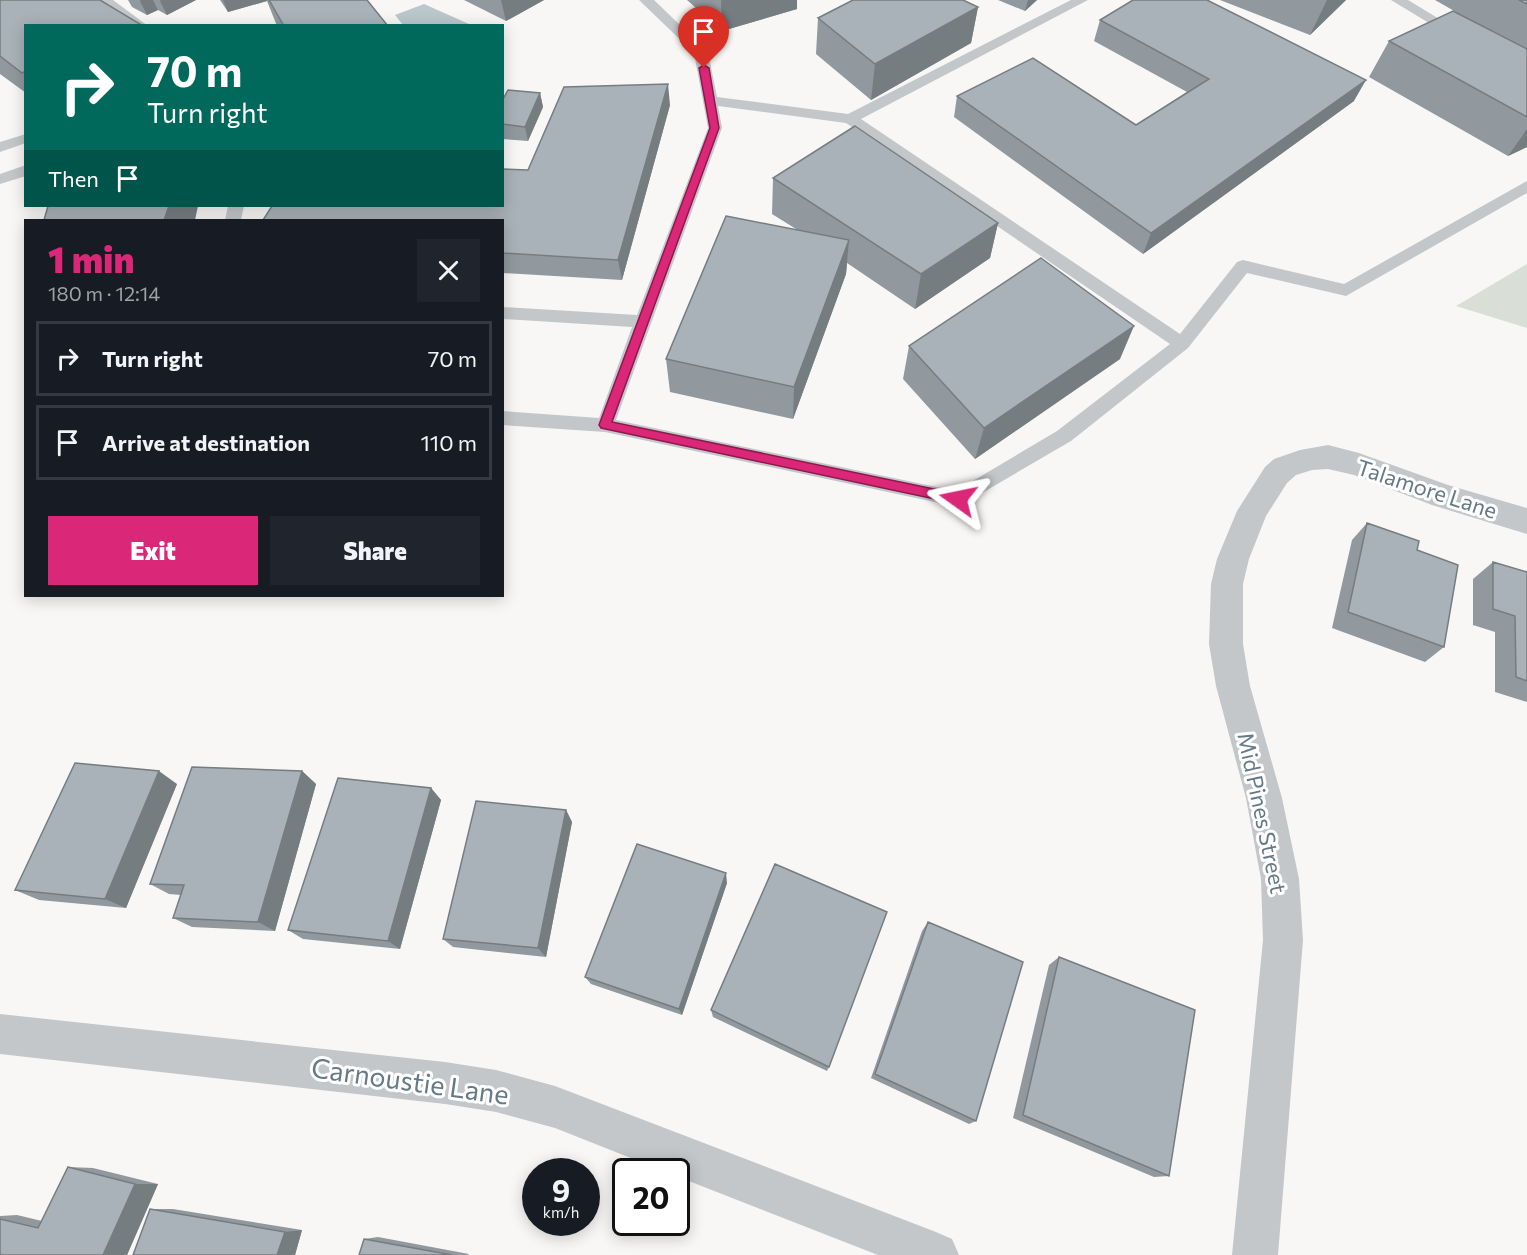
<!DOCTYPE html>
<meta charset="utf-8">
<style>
body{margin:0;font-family:Commissioner,sans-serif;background:#20242c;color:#f1f3f6;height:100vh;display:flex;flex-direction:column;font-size:22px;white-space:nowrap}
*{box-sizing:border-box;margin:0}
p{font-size:20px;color:#9ea1a6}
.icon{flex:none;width:33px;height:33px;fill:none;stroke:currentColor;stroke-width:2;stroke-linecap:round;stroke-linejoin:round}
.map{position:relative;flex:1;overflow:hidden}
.details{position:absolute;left:24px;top:219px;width:480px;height:378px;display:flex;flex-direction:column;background:#171b24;border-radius:0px;box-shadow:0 3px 15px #0003}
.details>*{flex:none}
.banner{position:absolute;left:24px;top:24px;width:480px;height:183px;border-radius:0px;box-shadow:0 3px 15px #0003;background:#00695c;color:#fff;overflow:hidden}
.speed{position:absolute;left:522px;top:1158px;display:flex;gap:12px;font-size:30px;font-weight:700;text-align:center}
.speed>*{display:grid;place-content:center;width:78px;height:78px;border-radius:50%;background:#171b24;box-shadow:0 3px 15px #0003;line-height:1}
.speed small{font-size:15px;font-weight:400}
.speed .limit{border:3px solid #111;border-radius:9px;background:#fff;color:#111}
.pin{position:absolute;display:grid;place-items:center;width:51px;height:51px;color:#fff;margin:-62px -26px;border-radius:50% 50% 50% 0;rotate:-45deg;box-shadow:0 0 6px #0007}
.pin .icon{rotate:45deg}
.me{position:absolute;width:66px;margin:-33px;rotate:282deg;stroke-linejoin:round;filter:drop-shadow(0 0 4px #0008)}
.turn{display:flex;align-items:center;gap:21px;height:126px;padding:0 24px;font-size:27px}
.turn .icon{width:78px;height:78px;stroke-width:2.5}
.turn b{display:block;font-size:42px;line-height:51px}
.then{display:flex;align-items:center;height:57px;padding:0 24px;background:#0003;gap:12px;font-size:22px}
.round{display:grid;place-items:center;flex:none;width:63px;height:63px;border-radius:0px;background:#20242c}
.head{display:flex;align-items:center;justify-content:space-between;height:102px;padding:0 24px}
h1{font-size:36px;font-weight:800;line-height:45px;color:#db2777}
.action{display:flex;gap:12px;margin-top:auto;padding:12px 24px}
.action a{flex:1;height:69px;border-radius:0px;background:#db2777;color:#fff;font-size:24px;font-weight:800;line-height:69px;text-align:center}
.action a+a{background:#20242c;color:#f1f3f6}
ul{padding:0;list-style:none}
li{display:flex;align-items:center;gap:18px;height:75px;margin:0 12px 9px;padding:0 12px;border:3px solid #363941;border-radius:0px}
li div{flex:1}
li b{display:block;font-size:22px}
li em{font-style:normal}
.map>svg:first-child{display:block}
</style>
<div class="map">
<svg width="1527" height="1255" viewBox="0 0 1527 1255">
<rect width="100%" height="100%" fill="#f8f7f5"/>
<path fill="#d9dfd6" d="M 1527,264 L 1527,328 L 1456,306 Z"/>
<path fill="#bbc7cb" d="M 424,4 L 469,24 L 403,25 L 395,15 Z"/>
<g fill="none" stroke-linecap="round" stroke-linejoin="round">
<path fill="#c3c7ca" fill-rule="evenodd" d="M 97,0 L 113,0 L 148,26 L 132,26 Z
M 639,0 L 654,0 L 708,52 L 717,97 L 848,114 L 1071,0 L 1088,0 L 861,119 L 1180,334 L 1237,262 L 1243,260 L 1344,284 L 1527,181 L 1527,193 L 1346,296 L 1247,273 L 1188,348 L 1071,441 L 958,507 L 605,432 L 502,425 L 502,411 L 599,418 L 632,327 L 502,319 L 502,307 L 637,315 L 708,128 L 694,53 ZM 718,106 L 846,123 L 1170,344 L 1057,431 L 956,491 L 616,420 L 722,128 Z
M 1391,0 L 1408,0 L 1464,34 L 1462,37 L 1452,37 Z
M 26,134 L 26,143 L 0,152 L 0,142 Z
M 26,165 L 26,176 L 0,184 L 0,174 Z
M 228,206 L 244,206 L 241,220 L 225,220 Z"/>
<path fill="#c3c7ca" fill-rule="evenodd" d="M 1328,445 L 1359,453 L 1448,485 L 1527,508 L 1527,534 L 1432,505 L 1354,475 L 1328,469 L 1312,470 L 1296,475 L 1287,483 L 1266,516 L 1249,559 L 1243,584 L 1243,644 L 1250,686 L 1282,798 L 1299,879 L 1303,940 L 1278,1255 L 1232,1255 L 1263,940 L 1261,879 L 1246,798 L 1216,686 L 1209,644 L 1211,584 L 1217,559 L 1237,511 L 1265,467 L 1274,459 L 1300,450 Z
M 0,1014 L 445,1062 L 496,1070 L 555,1086 L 936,1232 L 952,1239 L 959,1255 L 878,1255 L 676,1176 L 676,1172 L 666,1172 L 555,1128 L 496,1112 L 445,1104 L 0,1054 Z"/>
</g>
<path fill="#91999e" d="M 0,0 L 140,24 L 141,26 L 26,26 L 26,93 L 0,74 Z
M 128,0 L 196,0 L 167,15 L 158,10 L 147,15 L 132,7 Z
M 220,0 L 367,0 L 388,26 L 277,26 L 267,1 L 228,12 Z
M 464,0 L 544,0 L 506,21 Z
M 687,0 L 797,0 L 797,9 L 722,31 Z
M 998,0 L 1037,0 L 1025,11 Z
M 1220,0 L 1346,0 L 1310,35 Z
M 1435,0 L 1527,0 L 1527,147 L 1508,156 L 1369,77 L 1389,41 L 1456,12 Z
M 978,7 L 971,43 L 871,100 L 816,54 L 818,18 Z
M 1100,20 L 1354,101 L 1143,254 L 954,117 L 957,96 L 1136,125 L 1187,92 L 1094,41 Z
M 540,93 L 543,107 L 528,141 L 502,139 L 502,101 Z
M 670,105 L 622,280 L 502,273 L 502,220 L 528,170 Z
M 773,178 L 998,223 L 990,258 L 915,309 L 847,263 L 846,274 L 793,419 L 670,392 L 666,359 L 796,229 L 772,214 Z
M 909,346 L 1120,359 L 975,459 L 903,379 Z
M 1367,523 L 1417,550 L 1444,647 L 1425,662 L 1332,628 L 1352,540 Z
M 1493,562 L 1527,572 L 1527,702 L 1495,692 L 1495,632 L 1473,625 L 1473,579 Z
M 302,771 L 316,784 L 275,931 L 192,927 L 173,918 L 181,895 L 169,894 L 150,884 Z
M 177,784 L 126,908 L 39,900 L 15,890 Z
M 431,788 L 441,800 L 400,949 L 303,939 L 288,930 Z
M 566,810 L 572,822 L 546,957 L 453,947 L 443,939 Z
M 727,883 L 682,1015 L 591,984 L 585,977 Z
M 928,922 L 976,1121 L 969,1124 L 871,1078 L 922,931 Z
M 1059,957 L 1169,1176 L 1154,1177 L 1013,1118 L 1049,965 Z
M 711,1010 L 829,1067 L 827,1071 L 713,1017 Z
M 68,1167 L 93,1168 L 158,1184 L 127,1255 L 0,1255 L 0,1216 L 17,1215 L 42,1221 Z
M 150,1209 L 173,1209 L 302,1230 L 295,1255 L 133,1255 Z
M 378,1237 L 469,1254 L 468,1255 L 359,1255 L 364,1239 Z"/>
<path fill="#767d81" d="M 141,0 L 153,0 L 158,10 L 147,15 L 140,1 Z
M 161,0 L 196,0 L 167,15 L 160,1 Z
M 223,0 L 267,0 L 267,1 L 228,12 Z
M 501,0 L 544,0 L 506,21 Z
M 721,0 L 797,0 L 797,9 L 722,31 Z
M 1028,0 L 1037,0 L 1025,11 Z
M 1327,0 L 1346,0 L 1310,35 Z
M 978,7 L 971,43 L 871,100 L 875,64 Z
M 1366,80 L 1354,101 L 1143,254 L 1151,233 Z
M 668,84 L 670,105 L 622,280 L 618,260 Z
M 540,93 L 543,107 L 528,141 L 525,127 Z
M 1527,129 L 1527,147 L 1508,156 Z
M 169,206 L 198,206 L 195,220 L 164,220 Z
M 998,223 L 990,258 L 915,309 L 921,274 Z
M 849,240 L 846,274 L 793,419 L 794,387 Z
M 1134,326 L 1120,359 L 975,459 L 984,428 Z
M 159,771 L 177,784 L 126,908 L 105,899 Z
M 302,771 L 316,784 L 275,931 L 258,922 Z
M 431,788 L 441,800 L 400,949 L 388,941 Z
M 566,810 L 572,822 L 546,957 L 538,948 Z
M 726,873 L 727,883 L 682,1015 L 679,1009 Z
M 135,1184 L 158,1184 L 127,1255 L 103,1255 Z
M 302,1230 L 295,1255 L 277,1255 L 285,1232 Z"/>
<path fill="#a9b2b8" stroke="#767d81" stroke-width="1.5" d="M 0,0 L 100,0 L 140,24 L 135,26 L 26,26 L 26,71 L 22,73 L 0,56 Z
M 269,0 L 367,0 L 388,26 L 284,26 Z
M 853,0 L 963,0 L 978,7 L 875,64 L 818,18 Z
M 1133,0 L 1207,0 L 1366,80 L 1151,233 L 957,96 L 1033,58 L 1136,125 L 1209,79 L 1100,20 Z
M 1519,0 L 1527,0 L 1527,4 Z
M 1453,11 L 1527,49 L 1527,117 L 1389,41 Z
M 668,84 L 618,260 L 502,253 L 502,220 L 263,220 L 272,206 L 502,206 L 502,169 L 528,170 L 564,87 Z
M 508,90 L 540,93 L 525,127 L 502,124 L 502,101 Z
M 855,126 L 998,223 L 921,274 L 773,178 Z
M 48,206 L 169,206 L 164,220 L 44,220 Z
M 726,216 L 849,240 L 794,387 L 666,359 Z
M 1041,258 L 1134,326 L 984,428 L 909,346 Z
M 1367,523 L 1419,541 L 1417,550 L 1458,565 L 1444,647 L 1348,612 Z
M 1493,562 L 1527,572 L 1527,681 L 1516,677 L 1515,616 L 1493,609 Z
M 75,763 L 159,771 L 105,899 L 15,890 Z
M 192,767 L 302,771 L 258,922 L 173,918 L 184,885 L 150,884 Z
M 338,778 L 431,788 L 388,941 L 288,930 Z
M 476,801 L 566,810 L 538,948 L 443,939 Z
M 637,844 L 726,873 L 679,1009 L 585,977 Z
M 775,864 L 887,912 L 829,1067 L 711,1010 Z
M 928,922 L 1023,962 L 976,1121 L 875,1074 Z
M 1059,957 L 1195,1010 L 1169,1176 L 1023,1115 Z
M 68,1167 L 135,1184 L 103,1255 L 0,1255 L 0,1219 L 38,1228 Z
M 150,1209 L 285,1232 L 277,1255 L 133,1255 Z
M 364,1239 L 452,1255 L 359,1255 Z"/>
<path fill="#db2777" stroke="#8e194d" stroke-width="1.5" d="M 704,65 L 709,68 L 719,128 L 612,422 L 958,494 L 963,495 L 965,499 L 963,502 L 958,504 L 601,428 L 599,425 L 710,128 L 699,68 Z"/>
<g text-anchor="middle" stroke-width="6" stroke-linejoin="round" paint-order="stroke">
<g font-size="22" fill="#667986" stroke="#fff">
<text transform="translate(1427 489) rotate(18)" y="8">Talamore Lane</text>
<text transform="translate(1262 813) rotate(78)" y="8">Mid Pines Street</text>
</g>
<g font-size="27" fill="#667986" stroke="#fff">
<text transform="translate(410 1082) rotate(8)" y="9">Carnoustie Lane</text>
</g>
</g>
</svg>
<div class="speed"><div>9<small>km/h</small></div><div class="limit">20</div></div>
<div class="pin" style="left:704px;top:68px;background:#d93025"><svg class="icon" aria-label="arrive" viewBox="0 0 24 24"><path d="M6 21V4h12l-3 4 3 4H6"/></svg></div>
<svg class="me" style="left:958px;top:499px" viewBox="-20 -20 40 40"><path d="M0-17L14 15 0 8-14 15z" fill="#db2777" stroke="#fff" stroke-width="4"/></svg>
<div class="banner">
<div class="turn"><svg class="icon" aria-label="right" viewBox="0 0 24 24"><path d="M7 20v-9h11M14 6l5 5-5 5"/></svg><div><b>70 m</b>Turn right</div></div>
<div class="then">Then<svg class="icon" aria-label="arrive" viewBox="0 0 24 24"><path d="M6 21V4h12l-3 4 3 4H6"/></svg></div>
</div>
<section class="details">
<div class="head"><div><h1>1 min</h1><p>180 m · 12:14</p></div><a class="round"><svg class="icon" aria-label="close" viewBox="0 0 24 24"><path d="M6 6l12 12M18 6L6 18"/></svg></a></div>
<ul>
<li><svg class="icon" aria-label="right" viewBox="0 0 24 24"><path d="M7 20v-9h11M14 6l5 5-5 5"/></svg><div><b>Turn right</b></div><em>70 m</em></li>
<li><svg class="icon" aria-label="arrive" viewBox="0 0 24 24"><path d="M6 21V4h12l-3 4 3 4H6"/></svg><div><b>Arrive at destination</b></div><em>110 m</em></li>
</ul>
<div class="action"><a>Exit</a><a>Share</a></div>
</section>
</div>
